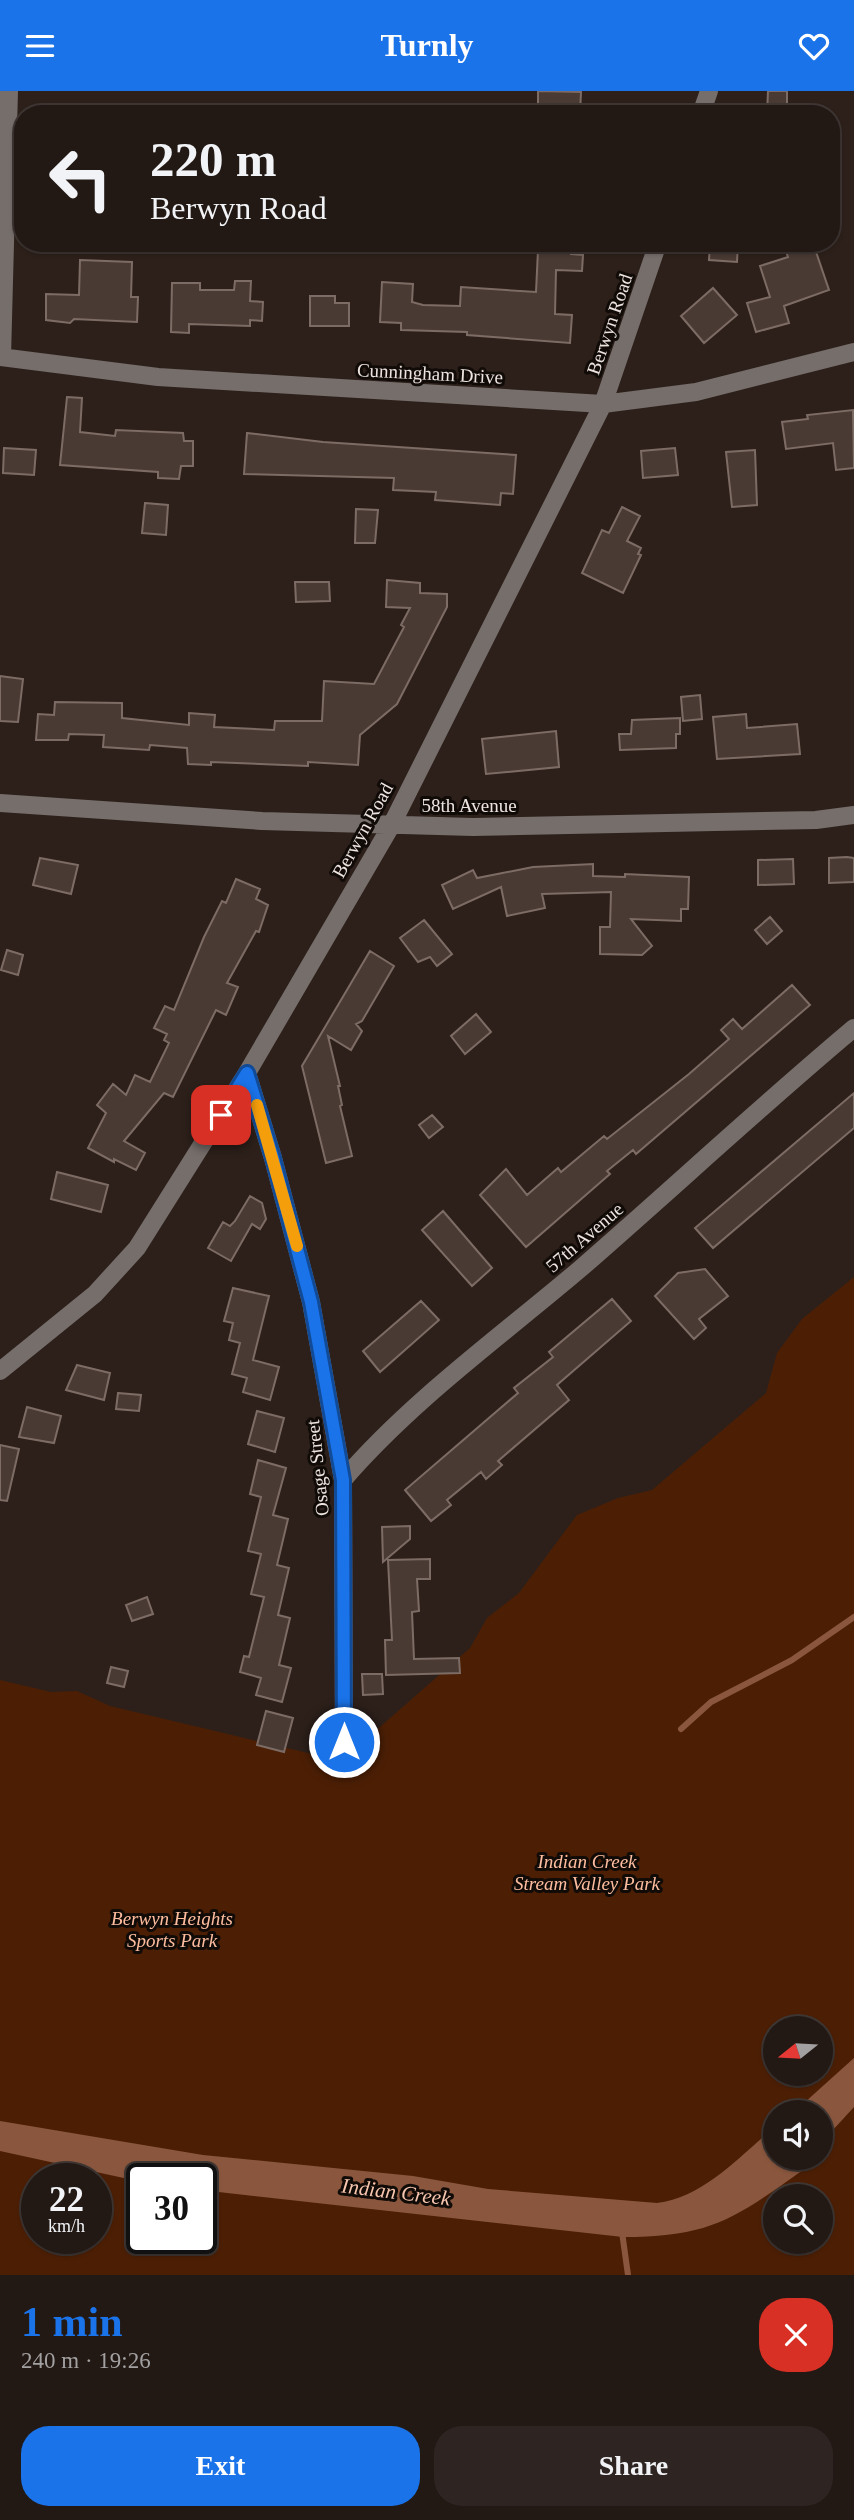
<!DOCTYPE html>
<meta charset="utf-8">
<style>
body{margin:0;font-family:Georgia,serif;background:#2e2522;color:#f1f3f6;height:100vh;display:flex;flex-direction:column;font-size:26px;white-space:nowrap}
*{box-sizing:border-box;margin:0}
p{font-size:23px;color:#a2a0a0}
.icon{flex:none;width:38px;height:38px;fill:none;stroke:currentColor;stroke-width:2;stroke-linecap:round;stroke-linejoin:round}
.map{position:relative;height:2184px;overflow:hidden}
.side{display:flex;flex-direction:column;background:#221814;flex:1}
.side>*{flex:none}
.top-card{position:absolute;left:14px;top:14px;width:826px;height:147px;border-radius:28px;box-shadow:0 2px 5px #0004,0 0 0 2px #3f3734;background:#221814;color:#f1f3f6;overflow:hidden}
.needle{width:46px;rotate:252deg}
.tools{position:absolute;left:763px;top:1925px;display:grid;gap:14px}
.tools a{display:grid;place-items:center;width:70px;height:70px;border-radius:50%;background:#221814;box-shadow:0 2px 5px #0004,0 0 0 2px #3f3734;font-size:35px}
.speed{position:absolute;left:21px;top:2072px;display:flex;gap:14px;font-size:35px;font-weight:700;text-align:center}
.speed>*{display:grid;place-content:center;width:91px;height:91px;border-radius:50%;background:#221814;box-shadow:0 2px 5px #0004,0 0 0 2px #3f3734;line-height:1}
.speed small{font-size:18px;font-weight:400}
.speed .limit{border:4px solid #111;border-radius:10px;background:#fff;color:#111}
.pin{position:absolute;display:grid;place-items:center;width:60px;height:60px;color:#fff;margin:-30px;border-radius:14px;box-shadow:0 4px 10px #0006}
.me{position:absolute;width:77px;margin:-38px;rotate:0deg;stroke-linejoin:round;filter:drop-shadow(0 0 5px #0008)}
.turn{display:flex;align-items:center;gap:24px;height:147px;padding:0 21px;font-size:32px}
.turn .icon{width:91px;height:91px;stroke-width:2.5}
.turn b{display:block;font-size:49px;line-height:60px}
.round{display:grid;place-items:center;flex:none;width:74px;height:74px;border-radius:28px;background:#2e2522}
.overview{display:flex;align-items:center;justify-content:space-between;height:119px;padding:0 21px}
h1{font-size:42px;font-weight:600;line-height:52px;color:#1a73e8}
.button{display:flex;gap:14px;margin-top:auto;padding:14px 21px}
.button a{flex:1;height:80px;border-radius:28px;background:#1a73e8;color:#fff;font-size:28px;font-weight:600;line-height:80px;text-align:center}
.button a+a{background:#2e2522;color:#f1f3f6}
header{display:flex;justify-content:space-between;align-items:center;height:91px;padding:0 21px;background:#1a73e8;color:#fff;font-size:32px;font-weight:600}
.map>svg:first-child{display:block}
</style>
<header><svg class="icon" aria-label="menu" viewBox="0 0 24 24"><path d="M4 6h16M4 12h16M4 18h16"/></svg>Turnly<svg class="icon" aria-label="heart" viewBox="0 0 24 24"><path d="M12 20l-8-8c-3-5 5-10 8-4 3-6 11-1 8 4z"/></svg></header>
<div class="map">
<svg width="854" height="2184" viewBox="0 0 854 2184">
<rect width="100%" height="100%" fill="#2d201a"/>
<path fill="#4c1f05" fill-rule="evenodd" d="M 854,1186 L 854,2184 L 0,2184 L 0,1589 L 51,1601 L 77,1600 L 110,1615 L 325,1666 L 373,1656 L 373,1642 L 470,1557 L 487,1527 L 519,1502 L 577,1424 L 618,1407 L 652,1399 L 766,1302 L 777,1262 L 802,1228 ZM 775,1937 L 821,1937 L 821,1983 L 775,1983 ZM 775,2021 L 821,2021 L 821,2067 L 775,2067 ZM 37,2088 L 96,2088 L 96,2147 L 37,2147 ZM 142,2088 L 201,2088 L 201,2147 L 142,2147 ZM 775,2105 L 821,2105 L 821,2151 L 775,2151 Z"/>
<path fill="#8a573e" d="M 854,1967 L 854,2016 L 821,2052 L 821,2021 L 794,2021 Z
M 0,2030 L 203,2064 L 413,2085 L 488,2098 L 657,2112 C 705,2106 739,2065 775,2036 L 775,2067 L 811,2067 L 803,2079 C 734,2128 710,2146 623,2146 L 201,2099 L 201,2088 L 142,2088 L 142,2091 L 0,2060 Z"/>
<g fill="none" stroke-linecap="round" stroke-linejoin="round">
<path stroke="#8a573e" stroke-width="6" d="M 681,1638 L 711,1611 L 792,1569 L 854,1526
M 622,2141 L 628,2184"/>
</g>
<path fill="#493a33" stroke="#7d6c65" stroke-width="2" d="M 538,0 L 581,1 L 580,23 L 538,23 Z
M 768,0 L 787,0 L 787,23 L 767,23 Z
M 548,152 L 571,152 L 571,163 L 583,164 L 582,180 L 556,179 L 555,223 L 572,224 L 570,252 L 467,244 L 467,241 L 401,239 L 401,232 L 380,231 L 382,191 L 413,193 L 412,211 L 423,214 L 460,215 L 461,196 L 536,201 L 538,159 L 547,160 Z
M 710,152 L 738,152 L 737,171 L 709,169 Z
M 794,152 L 813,152 L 829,199 L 784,215 L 789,232 L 756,241 L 747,212 L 770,206 L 760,175 L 788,166 L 784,155 Z
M 80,169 L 132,171 L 131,206 L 138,206 L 137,231 L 74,228 L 70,232 L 46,229 L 46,203 L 79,204 Z
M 235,190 L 251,190 L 250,210 L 263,211 L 262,230 L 250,229 L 250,235 L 189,233 L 189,242 L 171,241 L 172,192 L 200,192 L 200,199 L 234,199 Z
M 713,197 L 737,224 L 704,252 L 681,225 Z
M 310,205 L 335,205 L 335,212 L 349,212 L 349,235 L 310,235 Z
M 67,306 L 82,307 L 80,341 L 115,345 L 116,339 L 183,342 L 184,350 L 193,350 L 193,375 L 181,375 L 179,388 L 158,387 L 158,381 L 60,374 Z
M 853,319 L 854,377 L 836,379 L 833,352 L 786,358 L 782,331 L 808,328 L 807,324 Z
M 247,342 L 323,351 L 516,364 L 513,403 L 501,402 L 500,414 L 435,409 L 436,401 L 393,399 L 394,387 L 244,383 Z
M 4,357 L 36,359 L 34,384 L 3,382 Z
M 675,357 L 678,384 L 643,387 L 641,360 Z
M 755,359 L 757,414 L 732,416 L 726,361 Z
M 145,412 L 168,414 L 166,444 L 142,442 Z
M 622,416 L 640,425 L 627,450 L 641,457 L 638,463 L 641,464 L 623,502 L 582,482 L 602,439 L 609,442 Z
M 356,418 L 378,419 L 375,452 L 355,452 Z
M 387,489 L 420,492 L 420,502 L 447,503 L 447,516 L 397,613 L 360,644 L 358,674 L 308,671 L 308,675 L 211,671 L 211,674 L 188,673 L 187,657 L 150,654 L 149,659 L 103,656 L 104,644 L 69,643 L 68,649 L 36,649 L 38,623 L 54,624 L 55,611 L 122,612 L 122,627 L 189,634 L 189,622 L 215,624 L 214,636 L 274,639 L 275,630 L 322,630 L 324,590 L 374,593 L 404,536 L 401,534 L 410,517 L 386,516 Z
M 295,491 L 329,491 L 330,510 L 296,511 Z
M 0,585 L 23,588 L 18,631 L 0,630 Z
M 700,604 L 702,628 L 683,630 L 681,606 Z
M 746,623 L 747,637 L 797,633 L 800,663 L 717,668 L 713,626 Z
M 680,627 L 680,643 L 676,643 L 676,657 L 620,659 L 619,643 L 631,643 L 632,629 Z
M 556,640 L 559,676 L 486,683 L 482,648 Z
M 847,766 L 854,767 L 854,791 L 829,792 L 829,767 Z
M 40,767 L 78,774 L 71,803 L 33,794 Z
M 793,768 L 794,793 L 758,794 L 758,769 Z
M 593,773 L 593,785 L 625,786 L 625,783 L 689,786 L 688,818 L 681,818 L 681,830 L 631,828 L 652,855 L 642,864 L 600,863 L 600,836 L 610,836 L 611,801 L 542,803 L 545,817 L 507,825 L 501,796 L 453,818 L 442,794 L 473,779 L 477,787 L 533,776 Z
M 236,788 L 260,798 L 256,808 L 268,814 L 259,841 L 256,840 L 227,892 L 238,896 L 226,924 L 216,919 L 173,1006 L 164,1002 L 124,1050 L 145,1062 L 136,1079 L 114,1068 L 114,1071 L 88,1057 L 106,1022 L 97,1014 L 113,993 L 126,1004 L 135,984 L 150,991 L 169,952 L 164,949 L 167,943 L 154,937 L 165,915 L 174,919 L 204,846 L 222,810 L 226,812 Z
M 770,826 L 782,840 L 767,853 L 755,839 Z
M 424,829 L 452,863 L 437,875 L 430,866 L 418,871 L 400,847 Z
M 7,859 L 23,864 L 18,884 L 1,879 Z
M 370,860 L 394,875 L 362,930 L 356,933 L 362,940 L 351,959 L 328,945 L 340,995 L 338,995 L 342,1014 L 340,1015 L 352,1065 L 326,1072 L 302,975 Z
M 792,894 L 810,914 L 636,1063 L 633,1059 L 607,1080 L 610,1083 L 526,1156 L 480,1104 L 506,1078 L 527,1104 L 558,1077 L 561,1081 L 604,1045 L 607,1048 L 689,983 L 729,948 L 721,939 L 733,928 L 742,938 Z
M 476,923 L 491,941 L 465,963 L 451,945 Z
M 854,1002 L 854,1037 L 713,1157 L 695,1137 Z
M 432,1024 L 443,1036 L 429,1047 L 419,1034 Z
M 57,1081 L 108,1094 L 101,1121 L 51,1108 Z
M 250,1105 L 262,1112 L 266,1128 L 260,1138 L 252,1133 L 231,1170 L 208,1157 L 223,1131 L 230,1135 L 235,1130 Z
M 443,1120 L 492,1177 L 472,1195 L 422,1139 Z
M 705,1178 L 728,1205 L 699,1228 L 706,1237 L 694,1248 L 655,1205 L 678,1182 Z
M 233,1197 L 269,1205 L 253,1269 L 279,1276 L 270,1309 L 243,1301 L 247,1287 L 232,1283 L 240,1252 L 229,1249 L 233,1232 L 224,1230 Z
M 612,1208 L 631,1230 L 557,1294 L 569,1309 L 498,1370 L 502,1374 L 486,1388 L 481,1381 L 447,1409 L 451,1414 L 431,1430 L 405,1399 L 518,1302 L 514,1297 L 553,1266 L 549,1261 Z
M 421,1210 L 439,1229 L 380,1281 L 363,1260 Z
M 77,1274 L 110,1282 L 104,1309 L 66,1299 Z
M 118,1302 L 141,1304 L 139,1320 L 116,1318 Z
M 27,1316 L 61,1325 L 54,1352 L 19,1346 Z
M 257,1320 L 284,1327 L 275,1361 L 248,1353 Z
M 0,1354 L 19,1358 L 7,1410 L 0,1409 Z
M 258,1369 L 286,1377 L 273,1424 L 288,1428 L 277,1474 L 289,1477 L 278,1524 L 290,1527 L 279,1574 L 291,1577 L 282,1611 L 256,1604 L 261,1587 L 240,1581 L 244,1565 L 249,1566 L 264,1506 L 251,1503 L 261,1463 L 248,1460 L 261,1406 L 250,1403 Z
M 410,1435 L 410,1448 L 383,1471 L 382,1436 Z
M 430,1468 L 430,1488 L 417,1488 L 419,1520 L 412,1521 L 414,1568 L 459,1567 L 460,1582 L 386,1584 L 385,1549 L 392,1549 L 388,1469 Z
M 147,1506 L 153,1523 L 132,1530 L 126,1514 Z
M 111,1576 L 128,1580 L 124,1596 L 107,1592 Z
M 362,1583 L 382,1583 L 383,1603 L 363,1604 Z
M 266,1620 L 293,1627 L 284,1661 L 257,1654 Z"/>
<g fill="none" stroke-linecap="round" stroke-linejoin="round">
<path stroke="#766e6b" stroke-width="18" d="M 701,23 L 709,0
M 0,266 L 158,286 L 603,313 L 696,301 L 854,261
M 2,266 L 9,0
M 0,712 L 262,730 L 473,736 L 816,729 L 854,724
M 247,982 L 273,1067 L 311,1211 L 343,1389 L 344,1651
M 0,1280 L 95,1203 L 137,1157 L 247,982 L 391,735 L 603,313 L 658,152
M 343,1389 C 412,1309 500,1246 580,1178 C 672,1098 761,1015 854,937"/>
</g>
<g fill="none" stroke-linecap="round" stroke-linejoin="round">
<g stroke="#114b97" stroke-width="18">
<path id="route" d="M 221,1024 L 247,982 L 273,1067 L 311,1211 L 343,1389 L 344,1651"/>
</g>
<use href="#route" stroke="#1a73e8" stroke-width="12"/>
<path stroke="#f59e0b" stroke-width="12" d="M 257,1014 L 297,1155"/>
</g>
<g text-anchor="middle" stroke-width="6" stroke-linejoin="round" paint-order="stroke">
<g font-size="19" fill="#ede4df" stroke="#110b08">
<text transform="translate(609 233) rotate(-71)" y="7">Berwyn Road</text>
<text transform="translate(430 282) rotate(3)" y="7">Cunningham Drive</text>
<text x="469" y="721">58th Avenue</text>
<text transform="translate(362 739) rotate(-61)" y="7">Berwyn Road</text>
<text transform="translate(584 1146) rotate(-41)" y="7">57th Avenue</text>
<text transform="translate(317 1377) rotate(-96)" y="7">Osage Street</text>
</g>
<g font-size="19" font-style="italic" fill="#febd9e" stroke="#110b08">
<text x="587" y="1777">Indian Creek<tspan x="587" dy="22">Stream Valley Park</tspan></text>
<text x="172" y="1834">Berwyn Heights<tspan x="172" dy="22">Sports Park</tspan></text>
</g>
<g font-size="21" font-style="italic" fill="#f7c6ae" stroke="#110b08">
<text transform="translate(396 2101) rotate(7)" y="7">Indian Creek</text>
</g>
</g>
</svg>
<div class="tools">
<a><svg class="needle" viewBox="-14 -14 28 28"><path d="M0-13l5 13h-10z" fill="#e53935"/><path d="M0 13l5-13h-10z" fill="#a2a0a0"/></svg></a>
<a><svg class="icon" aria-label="sound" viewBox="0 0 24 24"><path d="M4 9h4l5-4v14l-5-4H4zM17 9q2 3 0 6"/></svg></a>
<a><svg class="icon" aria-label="search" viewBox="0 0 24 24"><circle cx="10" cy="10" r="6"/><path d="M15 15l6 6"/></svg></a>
</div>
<div class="speed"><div>22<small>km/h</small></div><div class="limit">30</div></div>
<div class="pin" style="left:221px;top:1024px;background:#d93025"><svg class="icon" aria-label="arrive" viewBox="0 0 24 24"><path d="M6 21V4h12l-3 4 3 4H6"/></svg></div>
<svg class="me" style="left:344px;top:1651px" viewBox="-20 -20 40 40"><circle r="17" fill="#1a73e8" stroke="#fff" stroke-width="3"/><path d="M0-11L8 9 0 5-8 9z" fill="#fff"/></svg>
<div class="top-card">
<div class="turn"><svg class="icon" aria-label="left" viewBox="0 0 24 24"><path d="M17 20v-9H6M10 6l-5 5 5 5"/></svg><div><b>220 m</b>Berwyn Road</div></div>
</div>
</div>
<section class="side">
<div class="overview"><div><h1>1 min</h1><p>240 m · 19:26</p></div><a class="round" style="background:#d93025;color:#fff"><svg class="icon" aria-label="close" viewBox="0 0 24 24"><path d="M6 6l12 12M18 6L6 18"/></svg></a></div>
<div class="button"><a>Exit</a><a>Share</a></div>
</section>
